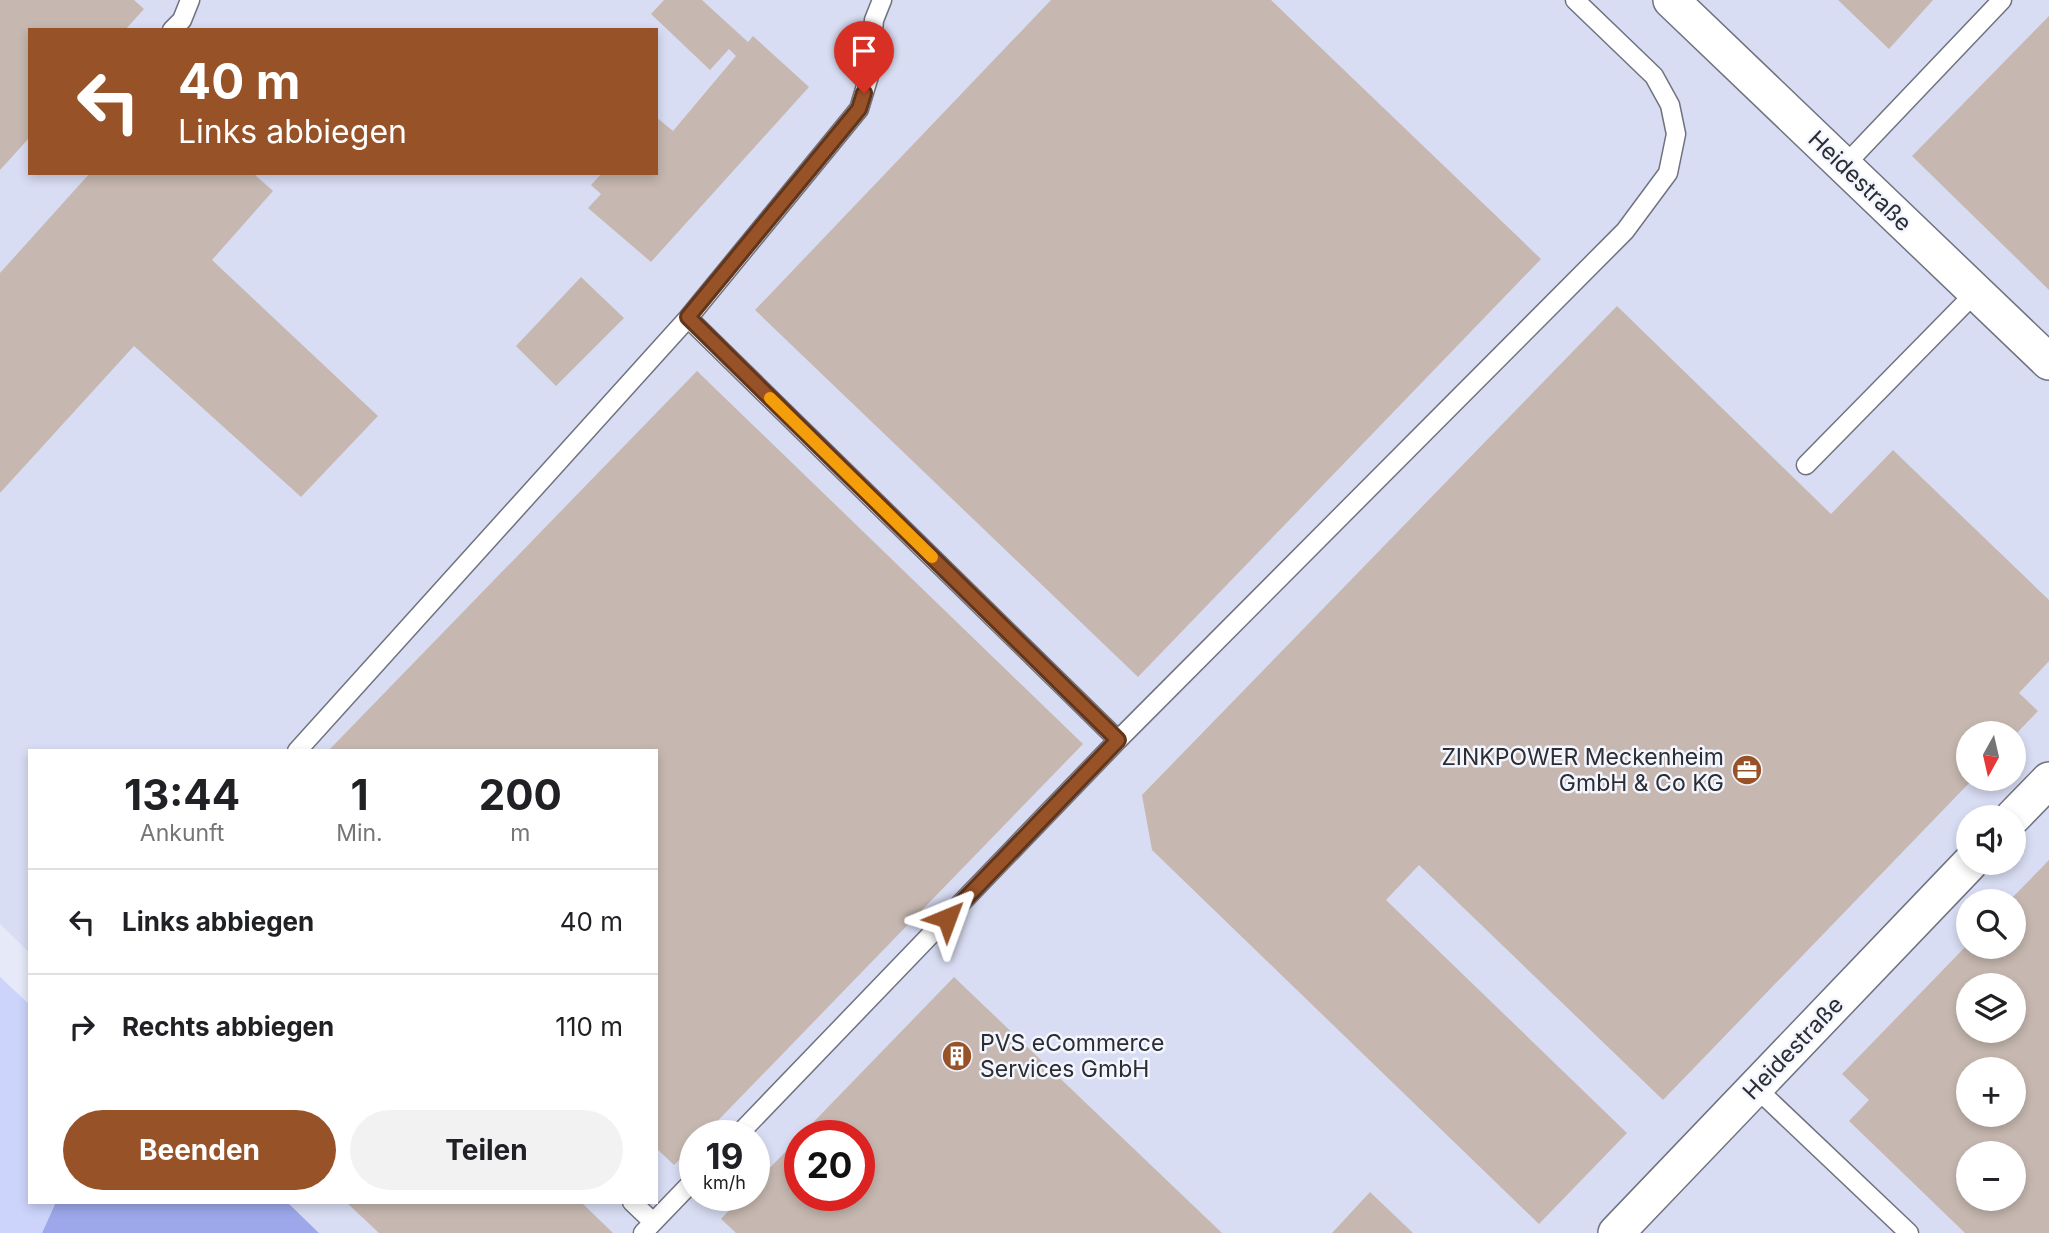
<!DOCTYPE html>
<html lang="de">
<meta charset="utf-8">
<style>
body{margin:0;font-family:Inter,sans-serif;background:#f2f2f2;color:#202124;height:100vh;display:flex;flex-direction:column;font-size:26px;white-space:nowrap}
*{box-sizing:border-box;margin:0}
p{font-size:23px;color:#757577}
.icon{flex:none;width:38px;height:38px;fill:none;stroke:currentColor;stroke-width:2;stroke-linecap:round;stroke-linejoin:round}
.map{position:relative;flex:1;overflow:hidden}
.drawer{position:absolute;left:28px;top:749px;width:630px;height:455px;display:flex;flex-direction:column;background:#fff;border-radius:0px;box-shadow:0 4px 10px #0003}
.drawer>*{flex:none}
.guide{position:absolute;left:28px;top:28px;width:630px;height:147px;border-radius:0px;box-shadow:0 4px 10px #0003;background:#985228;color:#fff;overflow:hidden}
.needle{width:46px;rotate:188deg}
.controls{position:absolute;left:1956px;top:721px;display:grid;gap:14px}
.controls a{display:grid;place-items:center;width:70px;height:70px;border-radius:50%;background:#fff;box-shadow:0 4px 10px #0003;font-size:35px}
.speed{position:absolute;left:679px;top:1120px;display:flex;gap:14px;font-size:35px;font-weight:700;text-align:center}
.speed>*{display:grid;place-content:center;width:91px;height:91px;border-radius:50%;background:#fff;box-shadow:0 4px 10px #0003;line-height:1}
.speed small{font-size:18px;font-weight:400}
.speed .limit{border:10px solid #d22;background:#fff;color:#111}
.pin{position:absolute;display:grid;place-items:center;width:60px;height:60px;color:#fff;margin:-72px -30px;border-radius:50% 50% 50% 0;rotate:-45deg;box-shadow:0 0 7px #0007}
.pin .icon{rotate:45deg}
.me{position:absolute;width:77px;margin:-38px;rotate:44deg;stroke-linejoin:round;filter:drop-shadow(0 0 5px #0008)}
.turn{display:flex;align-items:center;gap:24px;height:147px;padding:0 35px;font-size:32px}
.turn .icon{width:91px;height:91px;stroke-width:2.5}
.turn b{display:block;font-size:49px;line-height:60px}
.eta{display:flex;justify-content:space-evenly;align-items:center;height:119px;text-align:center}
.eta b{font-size:42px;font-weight:700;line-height:49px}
.button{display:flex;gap:14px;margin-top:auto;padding:14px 35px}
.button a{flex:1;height:80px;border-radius:42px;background:#985228;color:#fff;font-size:28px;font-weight:700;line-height:80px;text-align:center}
.button a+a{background:#f2f2f2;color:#202124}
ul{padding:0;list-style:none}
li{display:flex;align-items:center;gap:21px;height:105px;padding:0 35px;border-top:2px solid #e0e0e0}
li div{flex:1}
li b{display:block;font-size:26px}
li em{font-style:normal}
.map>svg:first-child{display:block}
</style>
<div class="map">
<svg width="2049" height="1233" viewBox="0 0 2049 1233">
<rect width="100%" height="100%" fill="#e6e9f7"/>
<path fill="#d9ddf3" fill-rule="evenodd" d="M 0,0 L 2049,0 L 2049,1233 L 319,1233 L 287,1202 L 656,1202 L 656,751 L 30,751 L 30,953 L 0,924 ZM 30,30 L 656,30 L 656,173 L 30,173 ZM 1969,733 L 2014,733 L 2014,779 L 1969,779 ZM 1969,817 L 2014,817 L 2014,863 L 1969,863 ZM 1969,901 L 2014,901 L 2014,947 L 1969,947 ZM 1969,985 L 2014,985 L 2014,1031 L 1969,1031 ZM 1969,1069 L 2014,1069 L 2014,1115 L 1969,1115 ZM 695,1136 L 754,1136 L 754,1195 L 695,1195 ZM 800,1136 L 859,1136 L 859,1195 L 800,1195 ZM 1969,1153 L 2014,1153 L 2014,1199 L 1969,1199 Z"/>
<path fill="#ccd4fb" d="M 0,977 L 30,1005 L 30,1202 L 56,1202 L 42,1233 L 0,1233 Z"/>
<path fill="#9ca8ea" d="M 56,1202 L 287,1202 L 319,1233 L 42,1233 Z"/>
<path fill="#c6b8b0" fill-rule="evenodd" d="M 0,0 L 134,0 L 144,9 L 125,30 L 30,30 L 30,137 L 0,170 Z
M 664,0 L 702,0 L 748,42 L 753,36 L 809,87 L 651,262 L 588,208 L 601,194 L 591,185 L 602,173 L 656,173 L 656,117 L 673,131 L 736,56 L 729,49 L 710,70 L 651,14 Z
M 1051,0 L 1271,0 L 1541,259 L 1138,677 L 755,310 Z
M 1838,0 L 1933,0 L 1889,49 Z
M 2049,16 L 2049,290 L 1912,156 Z
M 90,173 L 253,173 L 273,191 L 212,260 L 378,416 L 301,497 L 134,346 L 0,493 L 0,273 Z
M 581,277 L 624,318 L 556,386 L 516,346 Z
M 1617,306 L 1831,514 L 1893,450 L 2049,600 L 2049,661 L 2019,693 L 2038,711 L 2014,736 L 2014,733 L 1969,733 L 1969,779 L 1973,779 L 1663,1100 L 1419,865 L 1386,900 L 1627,1133 L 1539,1224 L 1152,850 L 1142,795 Z
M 697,371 L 1083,744 L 703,1136 L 695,1136 L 695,1144 L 674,1165 L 656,1148 L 656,751 L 328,751 Z
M 2049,860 L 2049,1233 L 1965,1233 L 1849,1121 L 1869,1100 L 1842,1074 L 1969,943 L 1969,947 L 2014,947 L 2014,901 L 2009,901 ZM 1969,985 L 2014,985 L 2014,1031 L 1969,1031 ZM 1969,1069 L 2014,1069 L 2014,1115 L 1969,1115 ZM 1969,1153 L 2014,1153 L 2014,1199 L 1969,1199 Z
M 954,977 L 1222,1233 L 736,1233 L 721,1219 L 743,1195 L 754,1195 L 754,1184 L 800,1137 L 800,1195 L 859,1195 L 859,1136 L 800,1136 Z
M 1370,1192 L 1413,1233 L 1332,1233 Z
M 346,1202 L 581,1202 L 613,1233 L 379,1233 Z"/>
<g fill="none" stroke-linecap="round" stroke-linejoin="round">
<g stroke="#70737f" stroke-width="21">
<path id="service" d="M 172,30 L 182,20 L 190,0
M 1844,166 L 2002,0
M 688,318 L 1118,740 L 737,1136
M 1806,465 L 1976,292
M 1118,740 L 1625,231 L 1668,173 L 1676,134 L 1670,105 L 1654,76 L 1575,0
M 297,751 L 688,318 L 859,109 L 869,76 L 874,20 L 882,0
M 1755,1087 L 1909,1233
M 632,1202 L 653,1222
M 643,1233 L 695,1179"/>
</g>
<g stroke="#70737f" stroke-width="38">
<path id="minor" d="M 1671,0 L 2049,362
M 2013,817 L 2049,780
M 1616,1233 L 1970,863"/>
</g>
<use href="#service" stroke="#fff" stroke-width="18"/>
<use href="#minor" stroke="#fff" stroke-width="35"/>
</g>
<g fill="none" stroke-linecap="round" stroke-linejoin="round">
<g stroke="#63351a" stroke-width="18">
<path id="route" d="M 864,93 L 859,109 L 688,317 L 1118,740 L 947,918"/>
</g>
<use href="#route" stroke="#985228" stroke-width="12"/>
<path stroke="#f59e0b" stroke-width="12" d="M 770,398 L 932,557"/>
</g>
<defs>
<g id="office-disc" transform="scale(1.575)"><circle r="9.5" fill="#985228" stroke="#f4f6ff"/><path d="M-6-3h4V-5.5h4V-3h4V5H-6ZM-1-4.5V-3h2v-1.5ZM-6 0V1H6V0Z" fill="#fff"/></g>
<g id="building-disc" transform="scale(1.575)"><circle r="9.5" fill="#985228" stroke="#f4f6ff"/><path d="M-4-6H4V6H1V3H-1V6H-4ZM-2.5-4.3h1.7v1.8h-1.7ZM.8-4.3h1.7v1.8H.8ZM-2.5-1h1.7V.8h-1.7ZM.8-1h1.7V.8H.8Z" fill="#fff"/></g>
</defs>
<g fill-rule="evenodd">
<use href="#office-disc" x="1747" y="770"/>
<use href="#building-disc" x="957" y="1056"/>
</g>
<g text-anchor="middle" stroke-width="5" stroke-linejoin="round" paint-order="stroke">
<g font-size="23" fill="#2c2d33" stroke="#f4f6ff">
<text transform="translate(1860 181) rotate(44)" y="8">Heidestraße</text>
<text transform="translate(1793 1048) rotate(-46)" y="8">Heidestraße</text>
</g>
<g font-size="23" fill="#2c2d33" stroke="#f4f6ff" text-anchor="end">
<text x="1724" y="765">ZINKPOWER Meckenheim<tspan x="1724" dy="26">GmbH &amp; Co KG</tspan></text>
<text x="980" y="1051" text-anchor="start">PVS eCommerce<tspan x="980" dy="26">Services GmbH</tspan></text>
</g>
</g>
</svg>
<div class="controls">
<a><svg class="needle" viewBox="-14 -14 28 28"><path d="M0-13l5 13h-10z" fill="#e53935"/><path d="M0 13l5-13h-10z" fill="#757577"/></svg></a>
<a><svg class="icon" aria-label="sound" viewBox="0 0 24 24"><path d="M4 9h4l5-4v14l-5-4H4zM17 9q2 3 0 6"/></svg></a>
<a><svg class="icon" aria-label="search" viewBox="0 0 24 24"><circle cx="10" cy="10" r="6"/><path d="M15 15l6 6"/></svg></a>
<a><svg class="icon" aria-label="layers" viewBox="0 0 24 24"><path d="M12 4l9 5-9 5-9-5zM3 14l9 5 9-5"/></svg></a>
<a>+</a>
<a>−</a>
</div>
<div class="speed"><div>19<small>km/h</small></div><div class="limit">20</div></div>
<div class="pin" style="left:864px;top:93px;background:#d93025"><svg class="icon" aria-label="arrive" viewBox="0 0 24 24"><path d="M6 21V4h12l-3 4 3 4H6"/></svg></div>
<svg class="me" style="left:947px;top:918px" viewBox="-20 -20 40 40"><path d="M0-17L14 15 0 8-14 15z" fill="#985228" stroke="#fff" stroke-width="4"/></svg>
<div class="guide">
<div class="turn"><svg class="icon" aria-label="left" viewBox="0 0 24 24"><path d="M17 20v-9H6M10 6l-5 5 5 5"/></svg><div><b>40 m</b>Links abbiegen</div></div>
</div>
<section class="drawer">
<div class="eta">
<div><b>13:44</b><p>Ankunft</p></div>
<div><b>1</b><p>Min.</p></div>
<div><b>200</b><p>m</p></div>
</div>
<ul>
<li><svg class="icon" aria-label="left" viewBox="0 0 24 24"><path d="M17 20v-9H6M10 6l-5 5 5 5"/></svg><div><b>Links abbiegen</b></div><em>40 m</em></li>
<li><svg class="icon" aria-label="right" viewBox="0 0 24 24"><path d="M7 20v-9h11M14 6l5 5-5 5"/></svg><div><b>Rechts abbiegen</b></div><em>110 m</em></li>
</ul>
<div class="button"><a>Beenden</a><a>Teilen</a></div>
</section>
</div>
